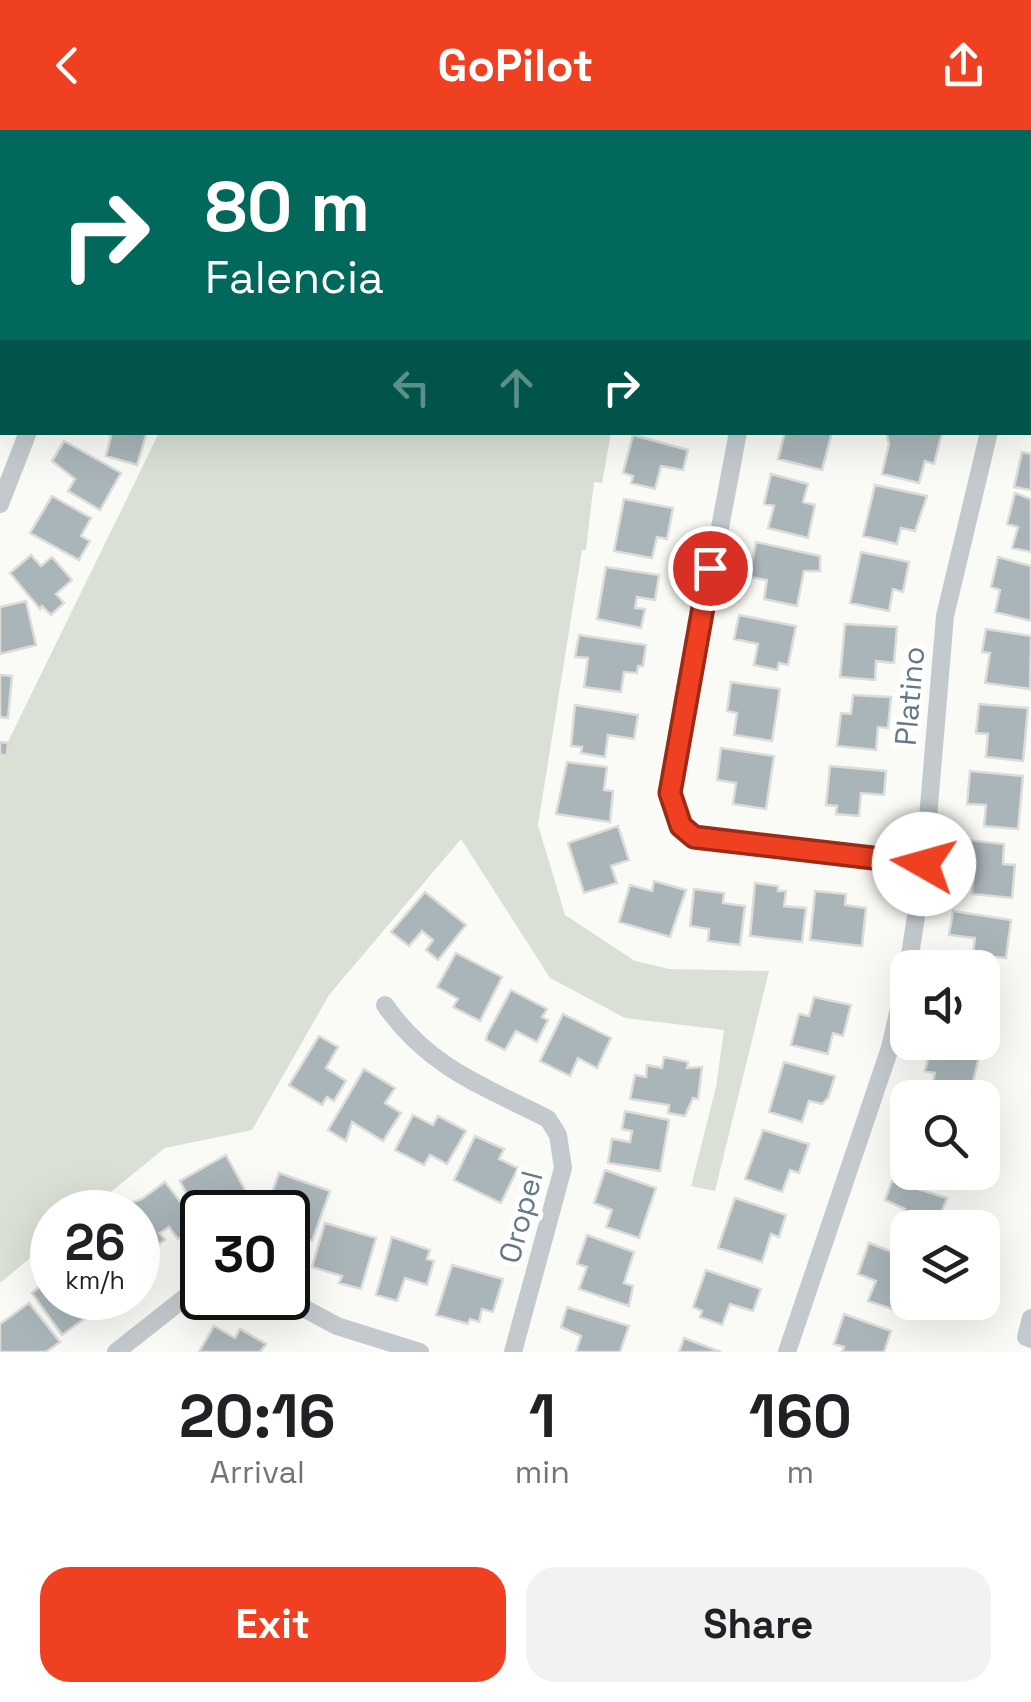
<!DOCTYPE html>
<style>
body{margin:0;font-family:"Space Grotesk",sans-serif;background:#f2f2f2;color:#202124;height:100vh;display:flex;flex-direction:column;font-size:38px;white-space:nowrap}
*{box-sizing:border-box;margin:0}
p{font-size:32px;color:#757577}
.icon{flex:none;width:55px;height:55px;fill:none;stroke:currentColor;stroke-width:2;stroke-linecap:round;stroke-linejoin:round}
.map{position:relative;height:1222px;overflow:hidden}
.sheet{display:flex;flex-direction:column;background:#fff;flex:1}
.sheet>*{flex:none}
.hud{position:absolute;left:0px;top:0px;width:1032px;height:305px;box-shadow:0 10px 40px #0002;background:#00695c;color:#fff;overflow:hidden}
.fabs{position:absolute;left:890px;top:820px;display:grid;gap:20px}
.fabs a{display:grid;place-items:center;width:110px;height:110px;border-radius:20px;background:#fff;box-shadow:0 10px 40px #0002;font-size:50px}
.speed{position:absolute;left:30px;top:1060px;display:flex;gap:20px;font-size:50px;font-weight:700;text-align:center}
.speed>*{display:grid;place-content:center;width:130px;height:130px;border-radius:50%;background:#fff;box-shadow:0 10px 40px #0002;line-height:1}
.speed small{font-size:25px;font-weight:400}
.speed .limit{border:5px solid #111;border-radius:15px;background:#fff;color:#111}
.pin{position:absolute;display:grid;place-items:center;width:85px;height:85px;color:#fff;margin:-42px;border:5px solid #fff;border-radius:50%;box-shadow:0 2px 10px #0007}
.me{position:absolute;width:110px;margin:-55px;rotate:277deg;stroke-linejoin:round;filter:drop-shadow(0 0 8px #0008)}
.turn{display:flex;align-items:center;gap:35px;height:210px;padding:0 40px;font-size:45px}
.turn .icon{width:130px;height:130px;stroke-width:2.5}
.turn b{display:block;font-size:70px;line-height:85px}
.lanes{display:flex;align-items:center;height:95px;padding:0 40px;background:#0003;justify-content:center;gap:50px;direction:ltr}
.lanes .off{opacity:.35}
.eta{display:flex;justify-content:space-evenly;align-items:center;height:170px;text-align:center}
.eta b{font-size:60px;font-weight:700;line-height:70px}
.primary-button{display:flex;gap:20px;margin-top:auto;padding:20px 40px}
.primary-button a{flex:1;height:115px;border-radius:30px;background:#ef4122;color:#fff;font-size:40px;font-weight:700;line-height:115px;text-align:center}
.primary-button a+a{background:#f2f2f2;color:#202124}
header{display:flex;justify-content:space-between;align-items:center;height:130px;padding:0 40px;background:#ef4122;color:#fff;font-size:45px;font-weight:700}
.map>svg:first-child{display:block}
</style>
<header><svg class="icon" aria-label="back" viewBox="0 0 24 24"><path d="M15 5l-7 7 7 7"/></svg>GoPilot<svg class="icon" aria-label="share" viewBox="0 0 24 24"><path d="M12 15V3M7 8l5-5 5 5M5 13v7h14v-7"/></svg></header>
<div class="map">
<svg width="1031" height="1222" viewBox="0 0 1031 1222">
<rect width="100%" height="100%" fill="#fafaf7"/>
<path fill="#dae0d6" d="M 390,0 L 1031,0 L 1031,7 L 1030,2 Z
M 159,303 L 611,303 L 602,353 L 594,352 L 586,420 L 582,420 L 538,695 L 565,785 L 635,831 L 669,839 L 769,841 L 715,1061 L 691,1056 L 716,957 L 724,900 L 625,888 L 550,848 L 461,709 L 329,865 L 252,1000 L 165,1018 L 86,1082 L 52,1082 L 52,1110 L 0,1153 L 0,628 Z"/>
<path fill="#a9b5b9" stroke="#dcdcd9" stroke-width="2.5" d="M 130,0 L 173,0 L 173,2 L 130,2 Z
M 185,0 L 222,0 L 223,2 L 185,2 Z
M 104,302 L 147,302 L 137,335 L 106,326 L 111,306 Z
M 785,302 L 832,302 L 822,340 L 778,329 Z
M 886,302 L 942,303 L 934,334 L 925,331 L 919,353 L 882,344 L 889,314 Z
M 633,305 L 688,320 L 683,340 L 661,336 L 655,359 L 631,353 L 633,346 L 623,343 Z
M 64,311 L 121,343 L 100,380 L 68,361 L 75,349 L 52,331 Z
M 1022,322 L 1031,324 L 1031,360 L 1014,357 Z
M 771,344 L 808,354 L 803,372 L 815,375 L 808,408 L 768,398 L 774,376 L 764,374 Z
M 875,355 L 927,366 L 915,401 L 901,398 L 897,414 L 863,406 Z
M 1015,363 L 1031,369 L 1031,422 L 1012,418 L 1018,397 L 1007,394 Z
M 52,366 L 91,388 L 81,406 L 90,411 L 79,430 L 30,403 Z
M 624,369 L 673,378 L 667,409 L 657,407 L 652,428 L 614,421 Z
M 756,412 L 820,426 L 820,441 L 804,441 L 797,476 L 764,469 L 767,450 L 749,447 Z
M 861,422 L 909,432 L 903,462 L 893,459 L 889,481 L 850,473 Z
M 31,425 L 41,436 L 52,427 L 72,450 L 56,464 L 64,473 L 51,485 L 42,476 L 40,479 L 10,443 Z
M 998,427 L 1031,436 L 1031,491 L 995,482 L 1000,460 L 991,457 Z
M 606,437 L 659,445 L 655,470 L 637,467 L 635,478 L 645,479 L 641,498 L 597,489 Z
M 26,471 L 36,515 L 0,524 L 0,477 Z
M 739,485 L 796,496 L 788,535 L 779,533 L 777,540 L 754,535 L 758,514 L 734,509 Z
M 845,494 L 897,497 L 894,533 L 876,531 L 875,550 L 840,547 Z
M 986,499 L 1031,506 L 1030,559 L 985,553 L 990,523 L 982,522 Z
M 579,505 L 646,515 L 643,536 L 638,536 L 637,543 L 624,542 L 621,562 L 584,557 L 588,528 L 575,527 Z
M 0,545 L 12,546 L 8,588 L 0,587 Z
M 731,552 L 780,559 L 772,611 L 734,605 L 737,583 L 727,581 Z
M 853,565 L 891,567 L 888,598 L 878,597 L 876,620 L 837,616 L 841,583 L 851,584 Z
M 979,574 L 1028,578 L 1023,631 L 986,627 L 988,604 L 976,603 Z
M 575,575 L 638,585 L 634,609 L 608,605 L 605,627 L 581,623 L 582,617 L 571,616 Z
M 0,612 L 8,613 L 7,625 L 0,625 Z
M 721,618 L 774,626 L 766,679 L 733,674 L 736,653 L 717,650 Z
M 567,632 L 607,637 L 604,660 L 613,661 L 610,692 L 556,684 Z
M 830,636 L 886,641 L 884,665 L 861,663 L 859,686 L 836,684 L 837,676 L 826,675 Z
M 970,641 L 1023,646 L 1018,699 L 984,696 L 986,675 L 967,674 Z
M 618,696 L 629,730 L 611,736 L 617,753 L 584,763 L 568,713 Z
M 967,710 L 1004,714 L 1003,734 L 1015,735 L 1012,768 L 972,764 L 974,742 L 964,741 Z
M 654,751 L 686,760 L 670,807 L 619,792 L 630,755 L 652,761 Z
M 755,753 L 778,756 L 778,761 L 786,761 L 784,776 L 806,778 L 802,812 L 750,806 Z
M 694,759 L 724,763 L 723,773 L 745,776 L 740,815 L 708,811 L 709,799 L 690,796 Z
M 815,761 L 846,764 L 845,775 L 866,778 L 862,816 L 810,810 Z
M 425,762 L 466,795 L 438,830 L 426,820 L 433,810 L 422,801 L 409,816 L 391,802 Z
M 953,781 L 1011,790 L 1006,828 L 996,827 L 995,834 L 972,831 L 975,808 L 949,805 Z
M 456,823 L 502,847 L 480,891 L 453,877 L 458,869 L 437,857 Z
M 982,852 L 996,854 L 986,906 L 982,905 Z
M 511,860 L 547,879 L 542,887 L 548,890 L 537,912 L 516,901 L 505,920 L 486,910 L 487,905 Z
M 814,867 L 851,875 L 843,906 L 833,903 L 828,924 L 791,915 L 799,884 L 809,886 Z
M 563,884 L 611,908 L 597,938 L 578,928 L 570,946 L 540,931 Z
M 319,906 L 338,917 L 326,938 L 346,951 L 334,971 L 327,967 L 322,975 L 289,955 Z
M 932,912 L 980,923 L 969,968 L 930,965 L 935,943 L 925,941 Z
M 664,927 L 688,932 L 687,938 L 702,937 L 698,969 L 693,968 L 685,986 L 668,983 L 669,975 L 630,969 L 635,945 L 646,947 L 647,935 L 662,938 Z
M 784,932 L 835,946 L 828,968 L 822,974 L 809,971 L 802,992 L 769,982 Z
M 364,939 L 395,958 L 385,973 L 401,983 L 383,1011 L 352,992 L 346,1011 L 328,1000 Z
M 625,981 L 669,990 L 660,1041 L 608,1033 L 612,1009 L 630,1012 L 632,1001 L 622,999 Z
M 413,985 L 433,995 L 438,986 L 466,1001 L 447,1034 L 430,1025 L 424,1035 L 395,1020 Z
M 763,1000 L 809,1014 L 799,1043 L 790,1040 L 782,1062 L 745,1049 Z
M 475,1006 L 504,1019 L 499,1029 L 518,1038 L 501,1073 L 454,1050 Z
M 226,1025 L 245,1060 L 227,1071 L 231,1078 L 224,1082 L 202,1082 L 202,1093 L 180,1051 Z
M 605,1040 L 656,1058 L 639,1108 L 606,1097 L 612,1080 L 594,1073 Z
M 279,1043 L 330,1061 L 312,1111 L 290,1103 L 290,1081 L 268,1074 Z
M 892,1051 L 947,1068 L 935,1098 L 908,1098 L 908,1103 L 898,1100 L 905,1079 L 885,1070 Z
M 165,1052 L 198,1095 L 178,1109 L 169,1097 L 160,1103 L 165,1110 L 149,1121 L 138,1107 L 138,1082 L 121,1082 L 120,1077 L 142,1069 Z
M 735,1068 L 786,1085 L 779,1107 L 771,1104 L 762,1132 L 718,1118 Z
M 325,1093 L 376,1108 L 361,1159 L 339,1153 L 342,1146 L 312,1137 Z
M 587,1105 L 634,1122 L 624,1153 L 633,1156 L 629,1176 L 579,1159 L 587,1137 L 577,1134 Z
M 392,1107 L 430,1120 L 427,1129 L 434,1131 L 427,1155 L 405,1148 L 397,1171 L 376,1165 Z
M 869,1113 L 908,1128 L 908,1162 L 901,1182 L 868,1171 L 876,1151 L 858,1144 Z
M 452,1135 L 503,1149 L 493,1182 L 482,1179 L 479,1192 L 470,1189 L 468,1194 L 436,1185 Z
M 706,1140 L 761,1159 L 753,1181 L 730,1174 L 722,1195 L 700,1187 L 702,1181 L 693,1177 Z
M 52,1146 L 52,1168 L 85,1168 L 81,1170 L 91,1184 L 62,1205 L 32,1163 Z
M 29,1173 L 60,1212 L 46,1222 L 0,1222 L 0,1194 Z
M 567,1177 L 629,1196 L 620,1222 L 576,1222 L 581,1206 L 561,1197 Z
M 844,1184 L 891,1201 L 884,1222 L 842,1222 L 844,1217 L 834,1214 Z
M 214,1196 L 235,1208 L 240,1199 L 266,1214 L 260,1222 L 199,1222 Z
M 684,1208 L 721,1222 L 679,1222 Z"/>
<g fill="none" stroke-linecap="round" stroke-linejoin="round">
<path stroke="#bdc1c3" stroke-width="4" stroke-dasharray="5 5" stroke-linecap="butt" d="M 318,0 L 319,2"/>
<path stroke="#c3c9cc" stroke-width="18" d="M 1030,154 L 1031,151
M 0,171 L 2,172
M 738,302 L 670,663 C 674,682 679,694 694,707 L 924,735
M 0,374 L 28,302
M 908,838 L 924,735 L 945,486 L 989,302
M 385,875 C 428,937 483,956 548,989 L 558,1005 L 563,1038 L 513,1222
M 285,1168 L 337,1196 L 420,1222
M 1031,1188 L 1026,1207 L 1031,1209
M 116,1222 L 202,1154
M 787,1222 L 890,918 L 908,839"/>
</g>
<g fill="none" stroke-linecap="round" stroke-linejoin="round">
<g stroke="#9b2a16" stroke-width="25">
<path id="route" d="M 710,438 L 670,663 L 681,696 L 694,707 L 924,734"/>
</g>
<use href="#route" stroke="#ef4122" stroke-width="18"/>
</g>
<g text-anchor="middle" stroke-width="10" stroke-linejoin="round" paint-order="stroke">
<g font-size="30" fill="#637984" stroke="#fff">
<text transform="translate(910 566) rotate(-85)" y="10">Platino</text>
<text transform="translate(521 1087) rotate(-75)" y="10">Oropel</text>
</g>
</g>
</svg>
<div class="fabs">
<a><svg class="icon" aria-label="sound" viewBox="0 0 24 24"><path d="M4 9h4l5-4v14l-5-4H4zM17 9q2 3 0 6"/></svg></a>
<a><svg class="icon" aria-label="search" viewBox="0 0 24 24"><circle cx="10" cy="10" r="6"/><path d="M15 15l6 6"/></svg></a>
<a><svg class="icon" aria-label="layers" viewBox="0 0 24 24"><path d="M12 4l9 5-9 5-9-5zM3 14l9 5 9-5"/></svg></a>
</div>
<div class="speed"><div>26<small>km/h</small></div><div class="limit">30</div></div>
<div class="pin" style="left:710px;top:438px;background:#d93025"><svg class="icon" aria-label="arrive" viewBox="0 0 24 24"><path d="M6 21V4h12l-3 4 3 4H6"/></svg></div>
<svg class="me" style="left:924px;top:734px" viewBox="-20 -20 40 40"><circle r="19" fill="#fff"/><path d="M0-13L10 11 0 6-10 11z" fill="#ef4122"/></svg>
<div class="hud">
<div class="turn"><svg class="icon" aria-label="right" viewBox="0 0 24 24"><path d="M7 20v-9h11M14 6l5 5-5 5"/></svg><div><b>80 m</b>Falencia</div></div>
<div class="lanes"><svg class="icon off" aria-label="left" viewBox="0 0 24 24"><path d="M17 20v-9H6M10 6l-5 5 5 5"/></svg><svg class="icon off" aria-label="ahead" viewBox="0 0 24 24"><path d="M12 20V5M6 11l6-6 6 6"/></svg><svg class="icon" aria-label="right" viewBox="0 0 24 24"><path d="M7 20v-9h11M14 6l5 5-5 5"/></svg></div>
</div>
</div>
<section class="sheet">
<div class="eta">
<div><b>20:16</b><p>Arrival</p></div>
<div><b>1</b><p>min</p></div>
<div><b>160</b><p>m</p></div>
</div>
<div class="primary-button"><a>Exit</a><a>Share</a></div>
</section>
